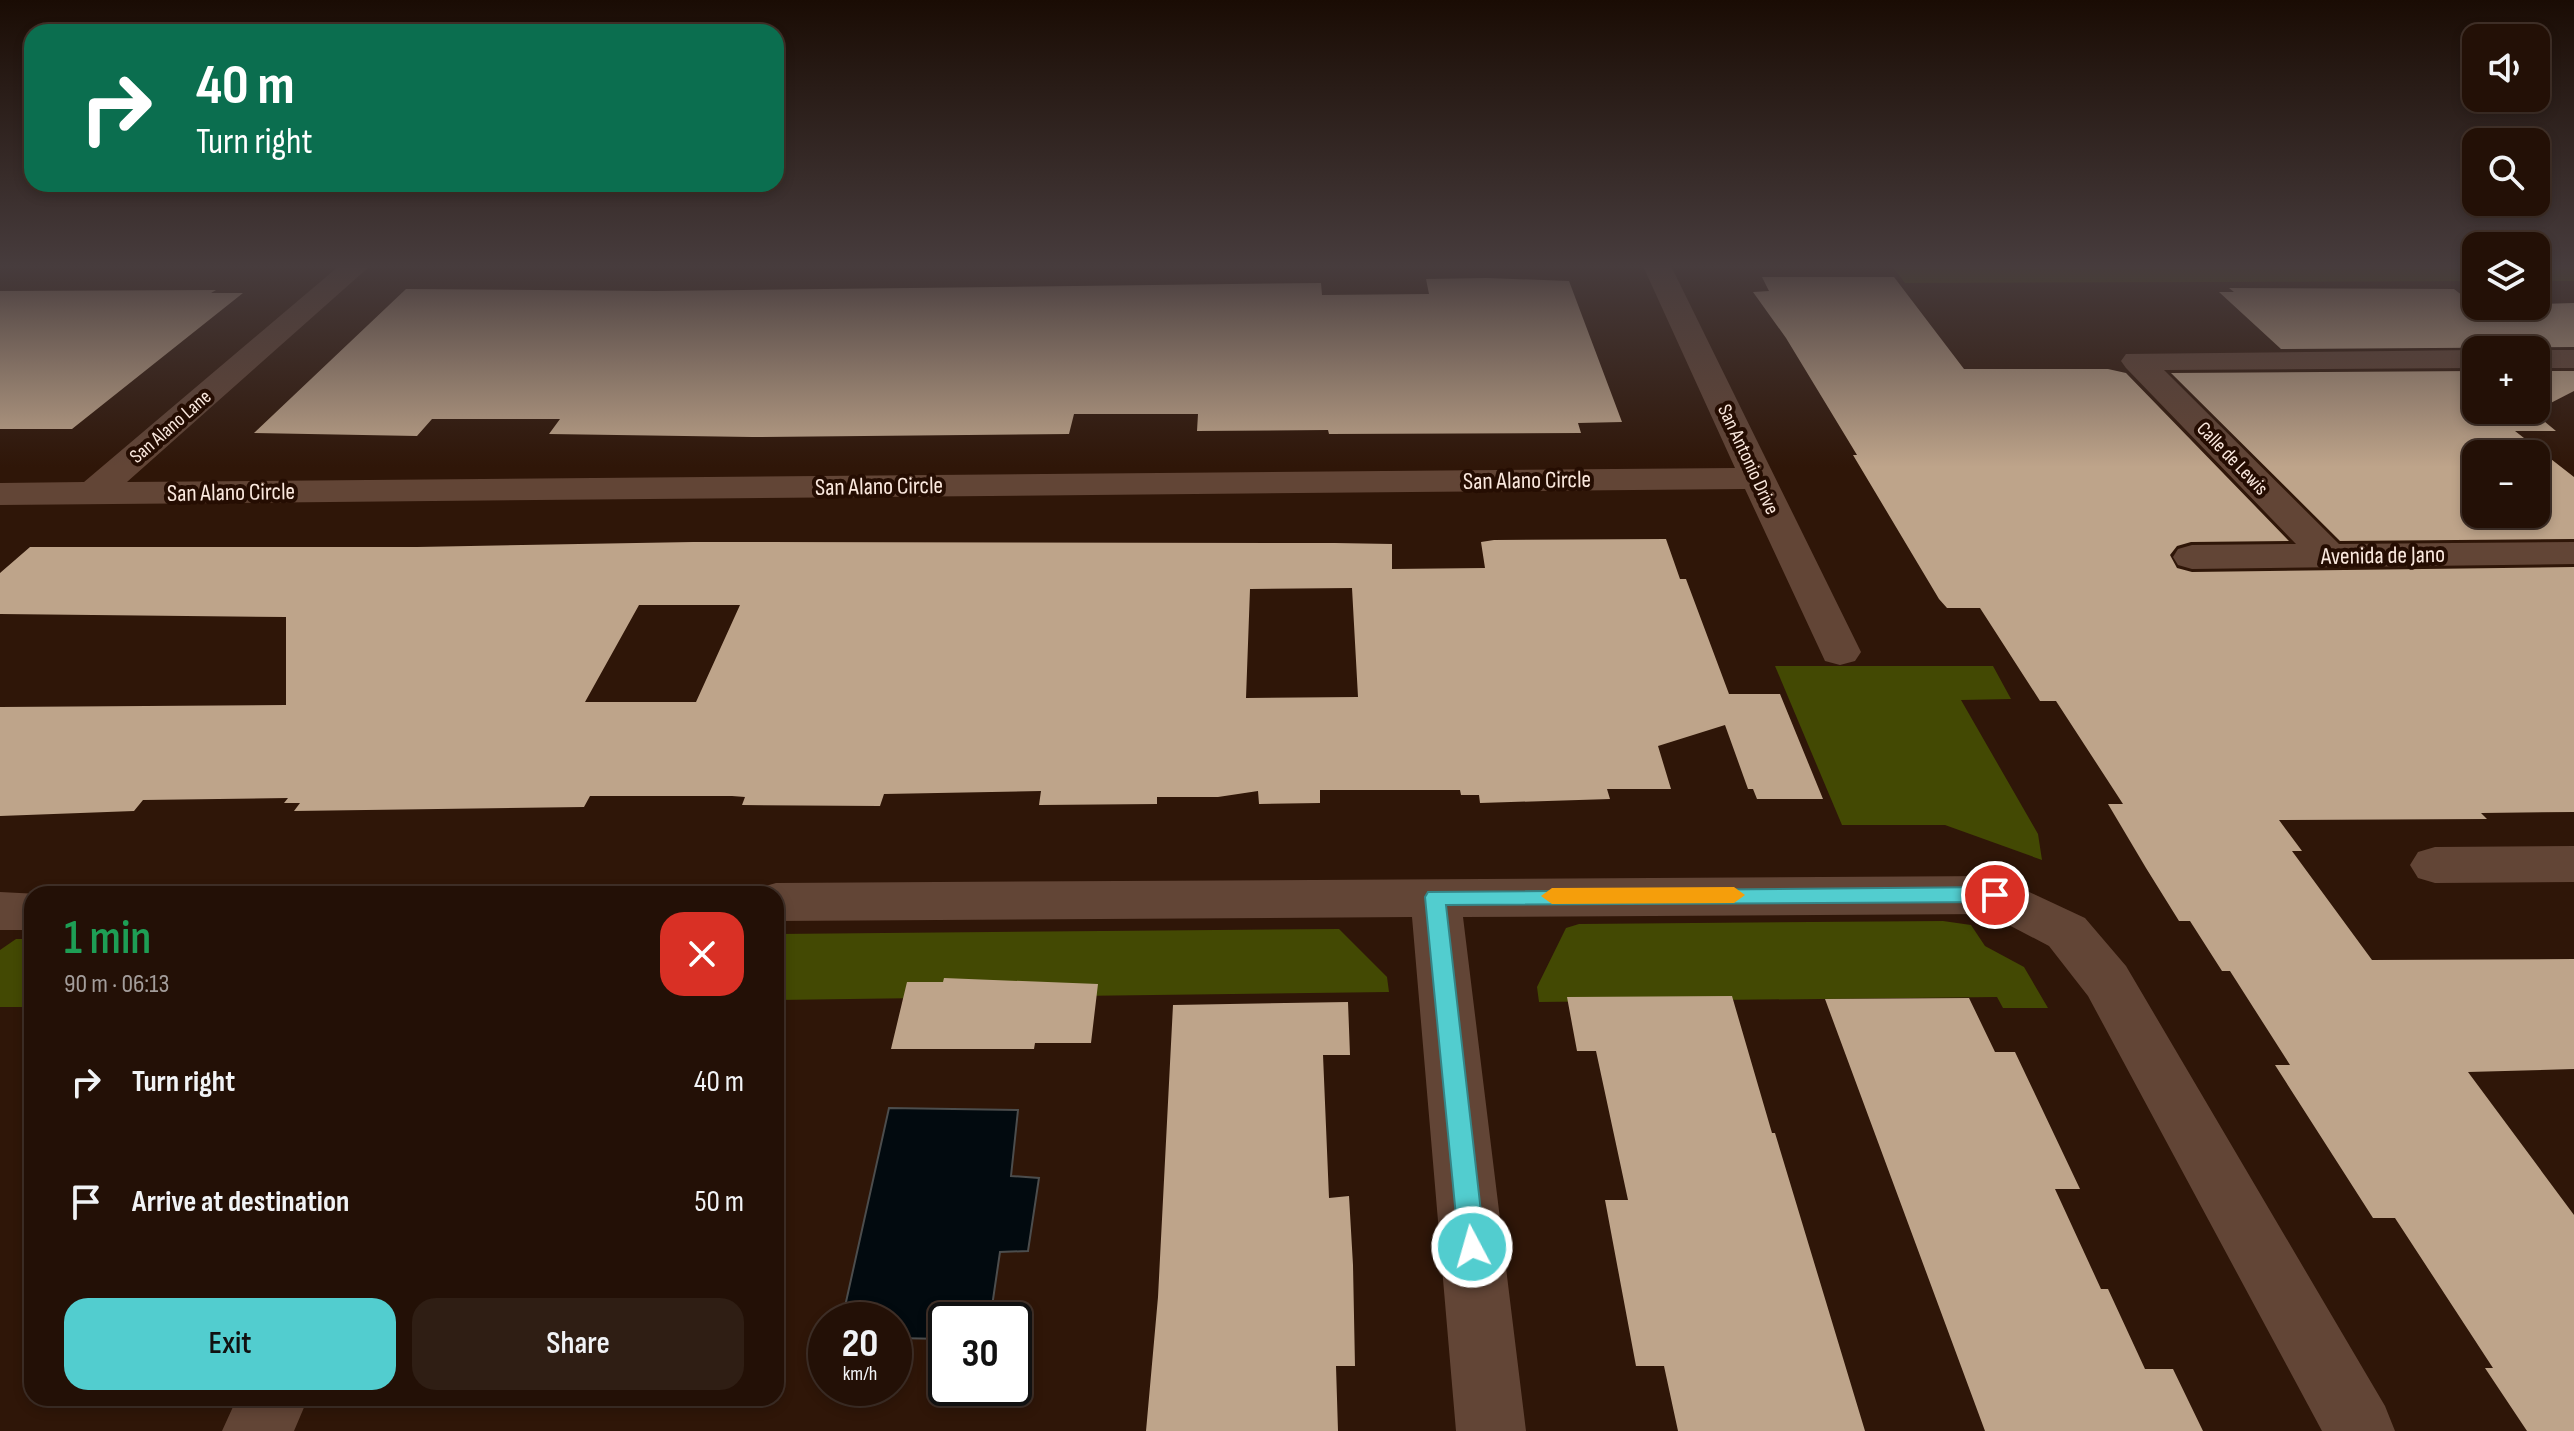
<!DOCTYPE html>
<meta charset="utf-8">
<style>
body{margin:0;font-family:"Sofia Sans Condensed",sans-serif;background:#2f1e14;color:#f1f3f6;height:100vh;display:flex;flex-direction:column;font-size:30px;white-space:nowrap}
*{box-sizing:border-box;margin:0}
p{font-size:26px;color:#a39d9b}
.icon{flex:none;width:44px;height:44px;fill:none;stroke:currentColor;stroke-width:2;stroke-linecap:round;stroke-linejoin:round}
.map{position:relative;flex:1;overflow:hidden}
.details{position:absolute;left:24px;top:886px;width:760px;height:520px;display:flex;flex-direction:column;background:#231006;border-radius:24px;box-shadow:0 4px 12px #0003,0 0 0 2px #403028}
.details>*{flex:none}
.guide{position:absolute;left:24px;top:24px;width:760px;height:168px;border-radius:24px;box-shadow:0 4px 12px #0003,0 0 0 2px #403028;background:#0b6e4f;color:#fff;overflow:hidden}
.fabs{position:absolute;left:2462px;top:24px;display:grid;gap:16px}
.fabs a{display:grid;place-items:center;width:88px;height:88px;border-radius:16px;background:#231006;box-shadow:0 4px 12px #0003,0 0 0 2px #403028;font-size:40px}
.speed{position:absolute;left:808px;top:1302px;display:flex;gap:16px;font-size:40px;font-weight:700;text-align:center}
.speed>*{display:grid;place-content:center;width:104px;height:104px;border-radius:50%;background:#231006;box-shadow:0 4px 12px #0003,0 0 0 2px #403028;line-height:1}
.speed small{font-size:20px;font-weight:400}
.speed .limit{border:4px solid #111;border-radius:12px;background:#fff;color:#111}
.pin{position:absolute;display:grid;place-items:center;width:68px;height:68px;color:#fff;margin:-34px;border:4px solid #fff;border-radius:50%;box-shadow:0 2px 8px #0007}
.me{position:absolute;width:88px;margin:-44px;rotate:354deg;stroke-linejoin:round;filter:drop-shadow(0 0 6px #0008)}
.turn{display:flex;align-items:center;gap:28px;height:168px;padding:0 40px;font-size:36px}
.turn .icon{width:104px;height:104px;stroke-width:2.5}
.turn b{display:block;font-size:56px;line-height:68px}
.round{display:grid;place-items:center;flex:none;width:84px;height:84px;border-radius:24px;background:#2f1e14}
.summary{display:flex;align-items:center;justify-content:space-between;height:136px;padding:0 40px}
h1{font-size:48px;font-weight:600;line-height:60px;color:#1e9e55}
.cta{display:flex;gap:16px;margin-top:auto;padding:16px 40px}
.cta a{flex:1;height:92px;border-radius:24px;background:#52cdcf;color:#111;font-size:32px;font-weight:600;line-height:92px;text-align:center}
.cta a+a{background:#2f1e14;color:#f1f3f6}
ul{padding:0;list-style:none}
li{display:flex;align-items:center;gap:24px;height:120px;padding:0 40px}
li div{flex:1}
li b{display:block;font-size:30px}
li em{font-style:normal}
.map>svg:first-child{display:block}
</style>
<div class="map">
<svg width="2574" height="1431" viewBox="0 0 2574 1431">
<rect width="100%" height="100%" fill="#2f1608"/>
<path fill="#434903" d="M 1892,266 L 2476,266 L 2476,281 L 1905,283 Z
M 2536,266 L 2574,266 L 2574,281 L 2536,281 Z
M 1775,666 L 1993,666 L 2011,699 L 1961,700 L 2038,834 L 2042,860 L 1945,825 L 1842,825 Z
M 1943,921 L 1971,925 L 1985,946 L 2024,967 L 2048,1008 L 2003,1008 L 1997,997 L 1539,1002 L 1537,987 L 1566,928 L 1579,924 Z
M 1339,929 L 1387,977 L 1389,992 L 776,1000 L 776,934 Z
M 16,939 L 32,939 L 32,1007 L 0,1007 L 0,950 Z"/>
<path fill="#020a0f" stroke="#4c4d4d" stroke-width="2" d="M 889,1108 L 1018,1110 L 1011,1176 L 1039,1178 L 1028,1251 L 1000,1252 L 990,1320 L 946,1320 L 946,1339 L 894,1338 L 894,1320 L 842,1320 Z"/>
<path fill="#bea48a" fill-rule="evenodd" d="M 1762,277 L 1894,277 L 1964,369 L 2108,369 L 2126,373 L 2289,541 L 2191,542 L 2177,546 L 2170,555 L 2177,568 L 2192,572 L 2574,567 L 2574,812 L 2481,813 L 2487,819 L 2279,820 L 2302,851 L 2292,851 L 2372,960 L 2574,959 L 2574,1069 L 2468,1072 L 2574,1215 L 2574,1431 L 2527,1431 L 2485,1368 L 2493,1368 L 2395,1218 L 2373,1218 L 2275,1065 L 2290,1065 L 2230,971 L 2222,971 L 2190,921 L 2179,921 L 2146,868 L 2108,804 L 2123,804 L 2056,701 L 2040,701 L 1980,608 L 1947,608 L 1939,599 L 1853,455 L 1857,455 L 1786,338 L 1753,292 L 1769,291 Z
M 1487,278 L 1569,281 L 1622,422 L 1578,423 L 1581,433 L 1329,434 L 1328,430 L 1197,431 L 1198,414 L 1074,414 L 1069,434 L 752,437 L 549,434 L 560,419 L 432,419 L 417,436 L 254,433 L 406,289 L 656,291 L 1321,283 L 1322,295 L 1429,294 L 1426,279 Z
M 2229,288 L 2454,289 L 2476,306 L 2574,303 L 2574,347 L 2281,349 L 2219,292 L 2234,292 Z
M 216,290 L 211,293 L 243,293 L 72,429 L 0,429 L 0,291 Z
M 2476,371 L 2476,410 L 2536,410 L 2536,371 L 2574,371 L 2574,391 L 2533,412 L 2556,431 L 2515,431 L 2574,477 L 2574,539 L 2340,541 L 2171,373 ZM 2476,454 L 2536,454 L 2536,514 L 2476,514 Z
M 1666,539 L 1680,579 L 1686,579 L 1729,694 L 1780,694 L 1823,799 L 1757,799 L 1753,789 L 1748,789 L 1725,725 L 1658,746 L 1671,789 L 1607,789 L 1610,799 L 1480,803 L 1479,795 L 1461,795 L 1460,790 L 1320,790 L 1320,803 L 1259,804 L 1258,791 L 1218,797 L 1157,797 L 1157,804 L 1039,805 L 1041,791 L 884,794 L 880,806 L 742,805 L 745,797 L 732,796 L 590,796 L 584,807 L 294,811 L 300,803 L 284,803 L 288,798 L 143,800 L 134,811 L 0,816 L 0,707 L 286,705 L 286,617 L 0,614 L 0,573 L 30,547 L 417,547 L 693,542 L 1335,543 L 1392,544 L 1392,569 L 1485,568 L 1481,542 L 1494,540 ZM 1352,588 L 1358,697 L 1246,698 L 1250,589 ZM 639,605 L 740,605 L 696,702 L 585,702 Z
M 944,978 L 1098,984 L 1091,1043 L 1035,1043 L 1034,1049 L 891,1049 L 907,982 L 943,982 Z
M 1732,996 L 1772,1133 L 1775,1133 L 1865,1431 L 1678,1431 L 1664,1366 L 1636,1366 L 1605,1200 L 1628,1200 L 1596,1051 L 1577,1051 L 1567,997 Z
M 1969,998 L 1995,1052 L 2015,1052 L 2080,1189 L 2055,1189 L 2101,1289 L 2108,1289 L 2145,1369 L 2173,1369 L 2203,1431 L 1985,1431 L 1825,999 Z
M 1348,1002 L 1350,1055 L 1323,1055 L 1329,1198 L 1349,1196 L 1353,1265 L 1355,1366 L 1336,1366 L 1338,1431 L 1146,1431 L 1158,1297 L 1173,1005 Z"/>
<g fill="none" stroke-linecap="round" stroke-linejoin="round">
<path fill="#624536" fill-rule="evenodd" d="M 339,266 L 370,266 L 127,482 L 1735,468 L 1643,266 L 1671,266 L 1861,652 L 1855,661 L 1840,665 L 1825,661 L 1745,489 L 0,505 L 0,483 L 84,482 Z
M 2476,350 L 2476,368 L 2164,370 L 2339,544 L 2574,542 L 2574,564 L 2192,569 L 2178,565 L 2173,557 L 2178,549 L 2192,545 L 2296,544 L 2126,368 L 2121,361 L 2126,354 Z
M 2534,350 L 2574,350 L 2574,368 L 2536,368 Z
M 2574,846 L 2574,882 L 2435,883 L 2418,878 L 2410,865 L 2418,852 L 2435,847 Z
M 1995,876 L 2085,918 L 2126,966 L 2385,1406 L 2395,1431 L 2322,1431 L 2088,996 L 2049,946 L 1988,914 L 1463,917 L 1526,1431 L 1456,1431 L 1412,917 L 776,921 L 776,894 L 755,894 L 758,888 L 776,883 Z
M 0,892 L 39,894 L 32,894 L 32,930 L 0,930 Z
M 237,1398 L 308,1398 L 294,1431 L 222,1431 Z"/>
</g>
<linearGradient id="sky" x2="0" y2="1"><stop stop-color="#1a0c04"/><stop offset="0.57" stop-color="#473c3d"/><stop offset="1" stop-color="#473c3d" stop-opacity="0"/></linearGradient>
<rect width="2574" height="467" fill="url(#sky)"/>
<path fill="#52cdcf" stroke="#358587" stroke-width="2" d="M 1995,887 L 2005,895 L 1995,902 L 1446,905 L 1485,1247 L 1481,1255 L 1472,1259 L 1463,1255 L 1459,1247 L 1425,897 L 1428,892 Z"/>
<path fill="#f59e0b" d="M 1734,887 L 1745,895 L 1734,903 L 1552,904 L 1541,896 L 1552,888 Z"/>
<g text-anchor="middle" stroke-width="8" stroke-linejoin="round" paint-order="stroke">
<g font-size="20" fill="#fae8de" stroke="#250d02">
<text transform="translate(170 426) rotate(-41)" y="7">San Alano Lane</text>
<text transform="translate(2233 458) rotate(46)" y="7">Calle de Lewis</text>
<text transform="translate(1749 459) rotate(65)" y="7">San Antonio Drive</text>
</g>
<g font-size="24" fill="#fae8de" stroke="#250d02">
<text transform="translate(1527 480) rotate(-1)" y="8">San Alano Circle</text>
<text transform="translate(879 486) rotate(-1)" y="8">San Alano Circle</text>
<text transform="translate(231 492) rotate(-1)" y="8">San Alano Circle</text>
<text transform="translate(2383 555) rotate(-1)" y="8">Avenida de Jano</text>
</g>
</g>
</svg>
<div class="fabs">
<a><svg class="icon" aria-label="sound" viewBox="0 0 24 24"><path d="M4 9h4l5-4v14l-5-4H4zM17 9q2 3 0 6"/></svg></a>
<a><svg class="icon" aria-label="search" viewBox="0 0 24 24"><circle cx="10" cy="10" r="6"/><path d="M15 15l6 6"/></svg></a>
<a><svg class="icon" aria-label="layers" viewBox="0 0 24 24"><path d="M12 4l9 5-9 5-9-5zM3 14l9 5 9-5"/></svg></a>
<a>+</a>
<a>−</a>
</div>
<div class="speed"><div>20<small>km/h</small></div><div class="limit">30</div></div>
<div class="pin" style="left:1995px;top:895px;background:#d93025"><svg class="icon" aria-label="arrive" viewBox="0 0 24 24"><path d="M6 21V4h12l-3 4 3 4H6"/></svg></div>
<svg class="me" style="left:1472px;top:1247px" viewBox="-20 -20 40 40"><circle r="17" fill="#52cdcf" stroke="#fff" stroke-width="3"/><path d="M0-11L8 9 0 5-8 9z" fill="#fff"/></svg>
<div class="guide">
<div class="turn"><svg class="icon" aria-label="right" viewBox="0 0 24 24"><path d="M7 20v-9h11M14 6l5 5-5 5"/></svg><div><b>40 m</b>Turn right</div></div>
</div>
<section class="details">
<div class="summary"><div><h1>1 min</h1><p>90 m · 06:13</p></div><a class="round" style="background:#d93025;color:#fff"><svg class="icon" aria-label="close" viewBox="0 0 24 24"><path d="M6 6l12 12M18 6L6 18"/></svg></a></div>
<ul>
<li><svg class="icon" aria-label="right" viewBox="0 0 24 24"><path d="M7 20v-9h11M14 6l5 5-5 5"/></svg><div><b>Turn right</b></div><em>40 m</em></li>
<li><svg class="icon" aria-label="arrive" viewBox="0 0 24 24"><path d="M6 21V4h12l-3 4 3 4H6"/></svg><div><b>Arrive at destination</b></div><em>50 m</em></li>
</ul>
<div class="cta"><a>Exit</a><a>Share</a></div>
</section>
</div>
